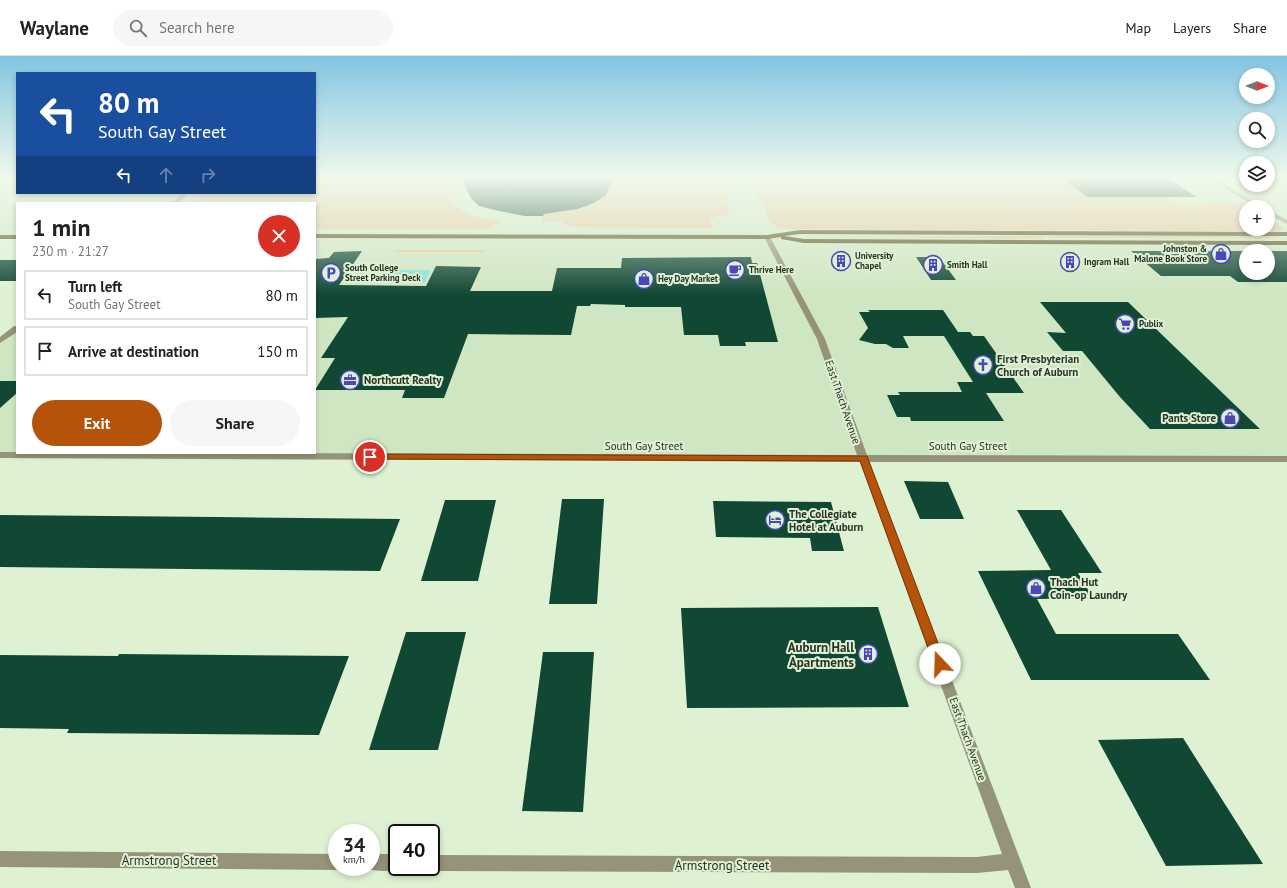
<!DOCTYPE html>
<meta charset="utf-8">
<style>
body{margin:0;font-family:"PT Sans",sans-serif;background:#f6f6f6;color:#222;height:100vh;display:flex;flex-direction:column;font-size:15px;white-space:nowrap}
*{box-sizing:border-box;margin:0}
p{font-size:13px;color:#767676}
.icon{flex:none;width:22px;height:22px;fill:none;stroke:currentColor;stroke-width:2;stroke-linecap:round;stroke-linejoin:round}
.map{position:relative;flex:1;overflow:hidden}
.panel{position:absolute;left:16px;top:146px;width:300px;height:252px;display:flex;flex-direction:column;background:#fff;border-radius:0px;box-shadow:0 2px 6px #0003}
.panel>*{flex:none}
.guide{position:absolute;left:16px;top:16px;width:300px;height:122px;border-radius:0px;box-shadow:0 2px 6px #0003;background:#1a4fa0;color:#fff;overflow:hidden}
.needle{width:26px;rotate:90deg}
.tools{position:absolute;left:1239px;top:12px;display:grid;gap:8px}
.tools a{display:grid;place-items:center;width:36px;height:36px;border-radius:50%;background:#fff;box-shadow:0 2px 6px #0003;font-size:20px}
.speed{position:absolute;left:328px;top:768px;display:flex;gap:8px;font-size:20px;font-weight:700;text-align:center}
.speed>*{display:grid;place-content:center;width:52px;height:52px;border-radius:50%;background:#fff;box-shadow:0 2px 6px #0003;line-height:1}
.speed small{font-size:10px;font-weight:400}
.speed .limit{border:2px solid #111;border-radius:6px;background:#fff;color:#111}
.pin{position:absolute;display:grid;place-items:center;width:34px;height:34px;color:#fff;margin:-17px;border:2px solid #fff;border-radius:50%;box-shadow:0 1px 4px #0007}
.me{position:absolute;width:44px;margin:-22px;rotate:339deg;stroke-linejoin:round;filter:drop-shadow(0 0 3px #0008)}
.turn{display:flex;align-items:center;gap:14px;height:84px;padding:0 16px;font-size:18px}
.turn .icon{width:52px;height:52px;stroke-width:2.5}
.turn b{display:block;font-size:28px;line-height:34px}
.lanes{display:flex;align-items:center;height:38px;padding:0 16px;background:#0003;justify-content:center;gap:20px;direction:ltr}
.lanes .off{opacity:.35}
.round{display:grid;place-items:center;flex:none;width:42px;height:42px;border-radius:21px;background:#f6f6f6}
.headline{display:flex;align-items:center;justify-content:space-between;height:68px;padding:0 16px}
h1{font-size:24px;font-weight:600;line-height:30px}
.cta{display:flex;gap:8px;margin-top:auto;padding:8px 16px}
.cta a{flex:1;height:46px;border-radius:24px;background:#b45309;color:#fff;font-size:16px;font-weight:600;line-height:46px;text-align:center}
.cta a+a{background:#f6f6f6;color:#222}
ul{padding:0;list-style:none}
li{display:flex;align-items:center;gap:12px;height:50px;margin:0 8px 6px;padding:0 8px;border:2px solid #e0e0e0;border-radius:0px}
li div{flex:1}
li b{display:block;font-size:15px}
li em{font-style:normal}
header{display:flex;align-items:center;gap:24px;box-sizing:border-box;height:56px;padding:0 20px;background:#fff;border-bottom:1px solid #e0e0e0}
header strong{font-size:19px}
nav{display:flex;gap:22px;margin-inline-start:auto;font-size:14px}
.search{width:280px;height:36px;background:#f6f6f6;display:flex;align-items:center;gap:10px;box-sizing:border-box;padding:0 14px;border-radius:22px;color:#767676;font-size:15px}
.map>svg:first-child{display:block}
</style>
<header>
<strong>Waylane</strong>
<div class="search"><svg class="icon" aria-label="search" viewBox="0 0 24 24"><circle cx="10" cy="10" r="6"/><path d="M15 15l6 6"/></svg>Search here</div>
<nav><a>Map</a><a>Layers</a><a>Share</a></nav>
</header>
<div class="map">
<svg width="1287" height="832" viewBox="0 0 1287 832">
<rect width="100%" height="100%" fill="#def2d3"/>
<path fill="#cfe6c2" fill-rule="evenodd" d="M 0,122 L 17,122 L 17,137 L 315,137 L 315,122 L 1246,122 L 1246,129 L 1268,129 L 1268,122 L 1287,122 L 1287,403 L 0,399 L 0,285 L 17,272 L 17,397 L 315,397 L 315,147 L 17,147 L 17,181 L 0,181 ZM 1246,151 L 1268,151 L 1268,173 L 1246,173 ZM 1246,195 L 1268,195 L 1268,217 L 1246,217 Z"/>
<path fill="#e3c69b" d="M 621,122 L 722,122 L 727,141 L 729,159 L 718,160 L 711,163 L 710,167 L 715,171 L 710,172 L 571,171 L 561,165 L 541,165 L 544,158 C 565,156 603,154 610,129 L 620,129 Z
M 749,122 L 1094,122 L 1141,125 L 1179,149 L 1243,147 L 1249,151 L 1246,151 L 1246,173 L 1268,173 L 1268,162 L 1285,173 L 1280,175 L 787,173 L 777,171 L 770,166 Z
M 315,126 L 452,126 L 448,141 C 459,159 482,163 502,165 L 488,173 L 315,173 L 315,147 L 195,147 L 205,137 L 315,137 Z
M 1043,180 L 1042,183 L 815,181 Z
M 1050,180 L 1276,180 L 1280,182 L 1049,182 Z
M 395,194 L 486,194 L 485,196 L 393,196 Z"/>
<path fill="#87dfdb" d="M 386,214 L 431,214 L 425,226 L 378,225 Z"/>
<path fill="#114833" d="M 461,122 L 614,122 L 606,139 L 594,147 L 578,153 L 544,158 L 543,160 L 525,160 L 499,155 L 479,150 L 471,142 Z
M 1063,122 L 1167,122 L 1197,141 L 1087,141 Z
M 362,195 L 339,229 L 426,230 L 436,210 L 481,211 L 470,235 L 552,235 L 557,212 L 621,212 L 622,202 L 751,201 L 752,207 L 757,207 L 778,286 L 745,286 L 746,290 L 720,290 L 718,279 L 684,279 L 681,251 L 625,251 L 625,249 L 591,248 L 590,250 L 577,250 L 571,279 L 468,278 L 444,342 L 402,342 L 405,334 L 315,334 L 335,302 L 321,302 L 348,261 L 315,262 L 315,203 L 329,202 L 334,196 Z
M 1131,195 L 1246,195 L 1246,217 L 1268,217 L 1268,195 L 1287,195 L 1287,226 L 1238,226 L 1230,220 L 1161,220 Z
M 916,201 L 939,201 L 956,224 L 931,224 Z
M 0,204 L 17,204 L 17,225 L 0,225 Z
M 1040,246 L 1128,246 L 1260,373 L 1150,373 L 1120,341 L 1082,295 L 1063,295 L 1047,276 L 1066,277 Z
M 868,254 L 943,254 L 958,276 L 970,276 L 973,280 L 984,280 L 1024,337 L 986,337 L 1004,365 L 911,365 L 910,361 L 897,361 L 887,339 L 900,339 L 898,336 L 962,336 L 957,326 L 973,326 L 944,280 L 903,280 L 909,292 L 893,292 L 886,288 L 875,288 L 859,284 L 868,272 L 859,256 L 870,256 Z
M 0,325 L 17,325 L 17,337 L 0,352 Z
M 904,425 L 948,426 L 964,463 L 920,463 Z
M 562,443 L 604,443 L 597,548 L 549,548 Z
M 445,444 L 496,444 L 478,525 L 421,525 Z
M 713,445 L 831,446 L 844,495 L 812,495 L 810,482 L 716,481 Z
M 1017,454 L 1061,454 L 1102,517 L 1078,517 L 1093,542 L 1037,543 L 1056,578 L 1178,578 L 1210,624 L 1031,624 L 978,515 L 1051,514 Z
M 0,459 L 217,461 L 400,463 L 380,515 L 0,511 Z
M 878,551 L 909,651 L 687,652 L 681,552 Z
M 406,576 L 466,576 L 438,694 L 369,694 Z
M 543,596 L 594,596 L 583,756 L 522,755 Z
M 119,598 L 349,600 L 319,679 L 67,677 L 69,673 L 0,672 L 0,599 L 118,600 Z
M 1183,682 L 1263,808 L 1166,810 L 1098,684 Z"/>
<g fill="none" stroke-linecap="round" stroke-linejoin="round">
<path fill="#959479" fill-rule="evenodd" d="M 1208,122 L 1214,122 L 1263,151 L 1256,151 Z
M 182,137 L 188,137 L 179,147 L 173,147 Z
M 1268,154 L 1287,164 L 1287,168 L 1268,158 Z
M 767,179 L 770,181 L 825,283 L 867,399 L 1287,400 L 1287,406 L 869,406 L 1031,832 L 1015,832 L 1008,814 L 977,817 L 431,815 L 425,811 L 431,811 L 431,799 L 977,801 L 1002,798 L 860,406 L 0,402 L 0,396 L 857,399 L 817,283 L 764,181 Z
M 14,270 L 17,270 L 17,276 L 0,287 L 0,281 Z
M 0,795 L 337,798 L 337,811 L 343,811 L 337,814 L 0,811 Z
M 371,798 L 397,798 L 397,811 L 403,812 C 392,816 376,816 365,812 L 371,811 Z"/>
<path fill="#514d19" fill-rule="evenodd" d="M 800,174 L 1287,176 L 1287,180 L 800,178 L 784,180 L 804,183 L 1287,185 L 1287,189 L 804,187 L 781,183 L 781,181 L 767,183 L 315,182 L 315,178 L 767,179 Z
M 0,179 L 17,179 L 17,183 L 0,183 Z"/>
</g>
<linearGradient id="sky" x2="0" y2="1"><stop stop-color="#81c5e3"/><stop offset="0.51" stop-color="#f0f9eb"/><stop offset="1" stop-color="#f0f9eb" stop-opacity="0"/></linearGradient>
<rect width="1287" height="239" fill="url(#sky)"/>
<path fill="#b45309" stroke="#753606" d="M 370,398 L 867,400 L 946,608 L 944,612 L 940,613 L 936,612 L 934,608 L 860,405 L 367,403 L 366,401 Z"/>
<defs>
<g id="shop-ring" transform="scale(1)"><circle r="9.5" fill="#def2d3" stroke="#4a46bc" stroke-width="1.5"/><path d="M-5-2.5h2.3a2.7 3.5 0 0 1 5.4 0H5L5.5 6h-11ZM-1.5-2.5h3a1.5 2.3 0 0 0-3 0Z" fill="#4a46bc"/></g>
<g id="building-ring" transform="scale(1)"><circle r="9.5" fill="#def2d3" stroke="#4a46bc" stroke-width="1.5"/><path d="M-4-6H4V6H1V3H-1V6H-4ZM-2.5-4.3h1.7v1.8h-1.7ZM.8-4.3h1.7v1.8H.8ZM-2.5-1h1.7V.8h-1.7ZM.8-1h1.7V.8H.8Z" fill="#4a46bc"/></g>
<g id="cafe-ring" transform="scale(1)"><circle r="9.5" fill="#def2d3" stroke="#4a46bc" stroke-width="1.5"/><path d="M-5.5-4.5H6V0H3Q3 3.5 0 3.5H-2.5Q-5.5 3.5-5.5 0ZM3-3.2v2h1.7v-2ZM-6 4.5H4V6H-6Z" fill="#4a46bc"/></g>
<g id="parking-ring" transform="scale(1)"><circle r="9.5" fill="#def2d3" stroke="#4a46bc" stroke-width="1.5"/><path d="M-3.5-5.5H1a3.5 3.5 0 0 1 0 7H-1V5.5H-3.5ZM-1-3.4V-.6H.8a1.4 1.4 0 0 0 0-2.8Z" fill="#4a46bc"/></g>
<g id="supermarket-ring" transform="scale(1)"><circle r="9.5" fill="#def2d3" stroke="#4a46bc" stroke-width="1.5"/><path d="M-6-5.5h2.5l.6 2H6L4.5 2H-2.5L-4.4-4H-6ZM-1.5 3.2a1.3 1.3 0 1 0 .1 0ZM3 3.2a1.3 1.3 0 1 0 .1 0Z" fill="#4a46bc"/></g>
<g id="church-ring" transform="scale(1)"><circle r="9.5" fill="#def2d3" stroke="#4a46bc" stroke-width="1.5"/><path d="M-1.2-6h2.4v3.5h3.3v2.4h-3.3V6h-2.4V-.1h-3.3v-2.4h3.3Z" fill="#4a46bc"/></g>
<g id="office-ring" transform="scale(1)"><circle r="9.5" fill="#def2d3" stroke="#4a46bc" stroke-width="1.5"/><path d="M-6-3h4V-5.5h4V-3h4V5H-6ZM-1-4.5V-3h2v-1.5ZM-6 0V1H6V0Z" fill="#4a46bc"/></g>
<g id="hotel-ring" transform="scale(1)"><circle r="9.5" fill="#def2d3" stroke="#4a46bc" stroke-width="1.5"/><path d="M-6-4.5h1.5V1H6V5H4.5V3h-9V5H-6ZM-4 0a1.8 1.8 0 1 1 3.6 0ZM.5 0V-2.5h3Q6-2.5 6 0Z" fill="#4a46bc"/></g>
</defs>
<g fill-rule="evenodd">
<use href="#shop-ring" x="1221" y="198"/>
<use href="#building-ring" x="841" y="205"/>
<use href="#building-ring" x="1070" y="206"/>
<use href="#building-ring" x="933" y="209"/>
<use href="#cafe-ring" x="735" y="214"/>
<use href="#parking-ring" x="331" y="217"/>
<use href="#shop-ring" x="644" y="223"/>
<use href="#supermarket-ring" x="1125" y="268"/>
<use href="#church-ring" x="983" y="309"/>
<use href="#office-ring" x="350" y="324"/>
<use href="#shop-ring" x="1230" y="362"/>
<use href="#hotel-ring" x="775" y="464"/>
<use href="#shop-ring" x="1036" y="532"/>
<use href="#building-ring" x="868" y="598"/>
</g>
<g text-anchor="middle" stroke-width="4" stroke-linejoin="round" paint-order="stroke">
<g font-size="9" font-weight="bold" fill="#2a3226" stroke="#def2d3" text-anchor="start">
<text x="1207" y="196" text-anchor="end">Johnston &amp;<tspan x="1207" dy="10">Malone Book Store</tspan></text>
<text x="855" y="203">University<tspan x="855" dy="10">Chapel</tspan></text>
<text x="1084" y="209">Ingram Hall</text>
<text x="947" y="212">Smith Hall</text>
<text x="345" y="215">South College<tspan x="345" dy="10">Street Parking Deck</tspan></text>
<text x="749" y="217">Thrive Here</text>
<text x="658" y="226">Hey Day Market</text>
<text x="1139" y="271">Publix</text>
</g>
<g font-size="11" font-weight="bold" fill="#2a3226" stroke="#def2d3" text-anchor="start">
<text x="997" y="307">First Presbyterian<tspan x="997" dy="13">Church of Auburn</tspan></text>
<text x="364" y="328">Northcutt Realty</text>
<text x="1216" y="366" text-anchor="end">Pants Store</text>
<text x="789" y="462">The Collegiate<tspan x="789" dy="13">Hotel at Auburn</tspan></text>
<text x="1050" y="530">Thach Hut<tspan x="1050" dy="13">Coin-op Laundry</tspan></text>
</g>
<g font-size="11" fill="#2a3226" stroke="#def2d3">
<text transform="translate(843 346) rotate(71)" y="4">East Thach Avenue</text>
<text x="644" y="394">South Gay Street</text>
<text x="968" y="394">South Gay Street</text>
<text transform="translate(968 683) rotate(70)" y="4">East Thach Avenue</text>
</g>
<g font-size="13" font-weight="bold" fill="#2a3226" stroke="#def2d3" text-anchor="end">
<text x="854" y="596">Auburn Hall<tspan x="854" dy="15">Apartments</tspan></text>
</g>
<g font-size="13" fill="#2a3226" stroke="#def2d3">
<text x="169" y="809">Armstrong Street</text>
<text x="722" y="814">Armstrong Street</text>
</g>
</g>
</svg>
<div class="tools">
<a><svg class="needle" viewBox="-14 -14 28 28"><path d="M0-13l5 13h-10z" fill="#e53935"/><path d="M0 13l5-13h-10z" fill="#767676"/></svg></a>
<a><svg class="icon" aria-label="search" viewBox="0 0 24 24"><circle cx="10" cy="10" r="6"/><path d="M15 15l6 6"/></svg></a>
<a><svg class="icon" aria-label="layers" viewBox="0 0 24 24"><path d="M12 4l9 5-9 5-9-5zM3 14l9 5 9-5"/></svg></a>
<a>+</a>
<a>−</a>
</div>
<div class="speed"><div>34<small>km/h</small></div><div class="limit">40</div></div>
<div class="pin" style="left:370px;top:401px;background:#d93025"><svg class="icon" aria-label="arrive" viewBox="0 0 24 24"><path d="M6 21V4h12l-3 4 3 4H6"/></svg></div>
<svg class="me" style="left:940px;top:608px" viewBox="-20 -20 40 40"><circle r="19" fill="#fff"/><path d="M0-13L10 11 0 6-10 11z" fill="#b45309"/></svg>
<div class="guide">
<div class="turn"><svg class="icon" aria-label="left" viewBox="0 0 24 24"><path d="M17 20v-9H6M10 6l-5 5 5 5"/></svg><div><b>80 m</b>South Gay Street</div></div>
<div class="lanes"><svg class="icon" aria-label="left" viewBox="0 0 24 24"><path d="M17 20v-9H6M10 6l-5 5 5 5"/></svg><svg class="icon off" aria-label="ahead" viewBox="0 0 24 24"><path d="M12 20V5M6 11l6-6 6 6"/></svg><svg class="icon off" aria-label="right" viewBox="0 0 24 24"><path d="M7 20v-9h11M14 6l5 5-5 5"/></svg></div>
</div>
<section class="panel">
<div class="headline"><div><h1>1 min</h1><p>230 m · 21:27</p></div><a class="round" style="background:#d93025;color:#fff"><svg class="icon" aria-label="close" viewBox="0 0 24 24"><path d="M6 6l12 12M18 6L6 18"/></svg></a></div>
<ul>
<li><svg class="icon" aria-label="left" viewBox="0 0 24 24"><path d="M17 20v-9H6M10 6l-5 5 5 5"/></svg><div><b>Turn left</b><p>South Gay Street</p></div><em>80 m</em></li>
<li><svg class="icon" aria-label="arrive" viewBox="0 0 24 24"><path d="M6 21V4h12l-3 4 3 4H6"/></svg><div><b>Arrive at destination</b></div><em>150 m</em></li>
</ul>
<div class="cta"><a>Exit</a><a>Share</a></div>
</section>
</div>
